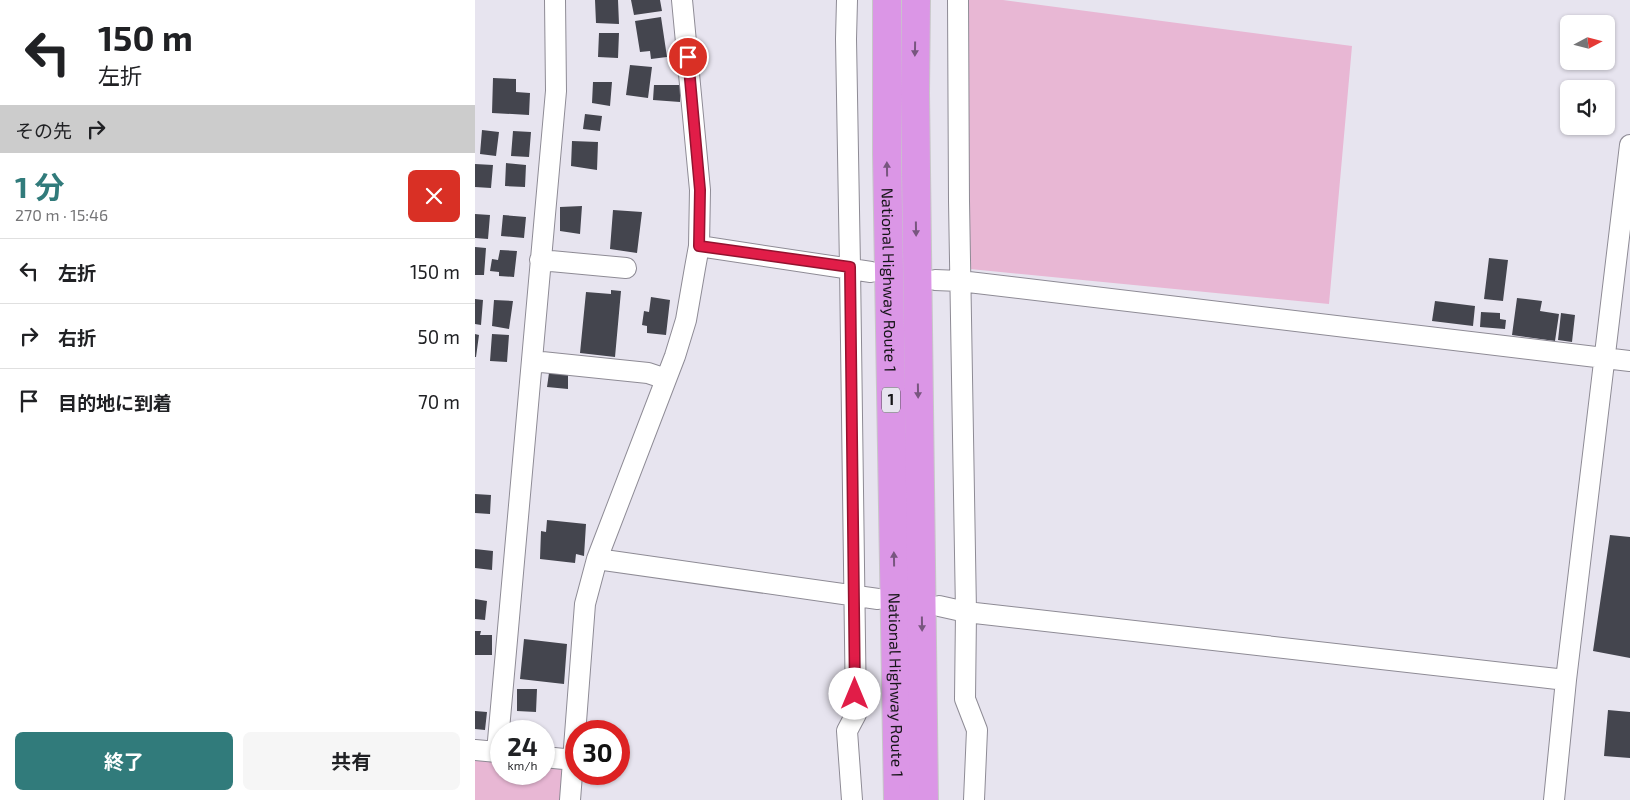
<!DOCTYPE html>
<html lang="ja">
<meta charset="utf-8">
<style>
body{margin:0;font-family:"Exo 2","Noto Sans JP",sans-serif;background:#f6f6f6;color:#202124;height:100vh;display:flex;flex-direction:column;font-size:19px;white-space:nowrap}
*{box-sizing:border-box;margin:0}
p{font-size:16px;color:#757577}
.icon{flex:none;width:28px;height:28px;fill:none;stroke:currentColor;stroke-width:2;stroke-linecap:round;stroke-linejoin:round}
.map{position:relative;flex:1;overflow:hidden}
.drawer{display:flex;flex-direction:column;background:#fff;width:475px}
.drawer>*{flex:none}
.guide{background:#fff;color:#202124;overflow:hidden}
.needle{width:32px;rotate:83deg}
.fabs{position:absolute;left:1085px;top:15px;display:grid;gap:10px}
.fabs a{display:grid;place-items:center;width:55px;height:55px;border-radius:8px;background:#fff;box-shadow:0 1px 4px #0004;font-size:25px}
.speed{position:absolute;left:15px;top:720px;display:flex;gap:10px;font-size:25px;font-weight:700;text-align:center}
.speed>*{display:grid;place-content:center;width:65px;height:65px;border-radius:50%;background:#fff;box-shadow:0 1px 4px #0004;line-height:1}
.speed small{font-size:12px;font-weight:400}
.speed .limit{border:8px solid #d22;background:#fff;color:#111}
.pin{position:absolute;display:grid;place-items:center;width:42px;height:42px;color:#fff;margin:-21px;border:2px solid #fff;border-radius:50%;box-shadow:0 1px 5px #0007}
.me{position:absolute;width:55px;margin:-28px;rotate:0deg;stroke-linejoin:round;filter:drop-shadow(0 0 4px #0008)}
.turn{display:flex;align-items:center;gap:18px;height:105px;padding:0 15px;font-size:22px}
.turn .icon{width:65px;height:65px;stroke-width:2.5}
.turn b{display:block;font-size:35px;line-height:42px}
.then{display:flex;align-items:center;height:48px;padding:0 15px;background:#0003;gap:10px;font-size:19px}
.round{display:grid;place-items:center;flex:none;width:52px;height:52px;border-radius:8px;background:#f6f6f6}
.overview{display:flex;align-items:center;justify-content:space-between;height:85px;padding:0 15px}
h1{font-size:30px;font-weight:700;line-height:38px;color:#317b7b}
.button{display:flex;gap:10px;margin-top:auto;padding:10px 15px}
.button a{flex:1;height:58px;border-radius:8px;background:#317b7b;color:#fff;font-size:20px;font-weight:700;line-height:58px;text-align:center}
.button a+a{background:#f6f6f6;color:#202124}
ul{padding:0;list-style:none}
li{display:flex;align-items:center;gap:15px;height:65px;padding:0 15px;border-top:1px solid #e0e0e0}
li div{flex:1}
li b{display:block;font-size:19px}
li em{font-style:normal}
main{display:flex;flex:1;min-height:0}
.map>svg:first-child{display:block}
</style>
<main>
<section class="drawer">
<div class="guide">
<div class="turn"><svg class="icon" aria-label="left" viewBox="0 0 24 24"><path d="M17 20v-9H6M10 6l-5 5 5 5"/></svg><div><b>150 m</b>左折</div></div>
<div class="then">その先<svg class="icon" aria-label="right" viewBox="0 0 24 24"><path d="M7 20v-9h11M14 6l5 5-5 5"/></svg></div>
</div>
<div class="overview"><div><h1>1 分</h1><p>270 m · 15:46</p></div><a class="round" style="background:#d93025;color:#fff"><svg class="icon" aria-label="close" viewBox="0 0 24 24"><path d="M6 6l12 12M18 6L6 18"/></svg></a></div>
<ul>
<li><svg class="icon" aria-label="left" viewBox="0 0 24 24"><path d="M17 20v-9H6M10 6l-5 5 5 5"/></svg><div><b>左折</b></div><em>150 m</em></li>
<li><svg class="icon" aria-label="right" viewBox="0 0 24 24"><path d="M7 20v-9h11M14 6l5 5-5 5"/></svg><div><b>右折</b></div><em>50 m</em></li>
<li><svg class="icon" aria-label="arrive" viewBox="0 0 24 24"><path d="M6 21V4h12l-3 4 3 4H6"/></svg><div><b>目的地に到着</b></div><em>70 m</em></li>
</ul>
<div class="button"><a>終了</a><a>共有</a></div>
</section>
<div class="map">
<svg width="1155" height="800" viewBox="0 0 1155 800">
<rect width="100%" height="100%" fill="#e7e4ef"/>
<path fill="#e8b7d4" d="M 488,0 L 528,0 L 877,46 L 854,304 L 495,269 Z
M 0,755 L 26,758 L 26,774 L 69,774 L 69,762 L 92,764 L 89,800 L 0,800 Z"/>
<path fill="#44454e" d="M 120,0 L 143,0 L 144,24 L 121,23 Z
M 156,0 L 185,0 L 187,11 L 159,15 Z
M 186,17 L 192,57 L 176,59 L 175,51 L 165,52 L 160,21 Z
M 124,33 L 144,33 L 143,58 L 123,57 Z
M 155,65 L 177,67 L 173,98 L 151,95 Z
M 18,78 L 41,79 L 41,92 L 55,93 L 54,115 L 17,113 Z
M 118,82 L 137,82 L 135,106 L 117,103 Z
M 179,85 L 205,85 L 205,102 L 178,100 Z
M 110,114 L 127,116 L 125,131 L 108,129 Z
M 7,130 L 24,132 L 21,156 L 5,154 Z
M 38,131 L 56,132 L 54,157 L 36,156 Z
M 97,141 L 123,142 L 122,170 L 96,166 Z
M 31,163 L 51,165 L 50,187 L 30,186 Z
M 0,164 L 18,165 L 16,188 L 0,187 Z
M 107,206 L 105,234 L 85,231 L 85,207 Z
M 138,210 L 167,212 L 162,253 L 135,249 Z
M 0,214 L 15,215 L 13,239 L 0,238 Z
M 28,215 L 51,217 L 49,238 L 26,236 Z
M 0,247 L 11,248 L 9,275 L 0,275 Z
M 25,250 L 42,251 L 39,277 L 24,276 L 24,272 L 15,271 L 17,259 L 23,260 Z
M 1014,258 L 1033,260 L 1028,301 L 1009,299 Z
M 136,290 L 146,291 L 140,357 L 105,353 L 111,292 L 136,294 Z
M 176,297 L 195,300 L 191,335 L 172,333 L 172,326 L 167,325 L 169,311 L 174,312 Z
M 1042,298 L 1067,301 L 1065,311 L 1084,314 L 1080,341 L 1037,335 Z
M 0,299 L 8,300 L 6,325 L 0,324 Z
M 19,300 L 38,301 L 34,329 L 17,326 Z
M 960,301 L 1000,306 L 998,326 L 957,321 Z
M 1006,312 L 1025,313 L 1025,319 L 1031,320 L 1030,329 L 1005,327 Z
M 1086,313 L 1100,315 L 1097,342 L 1083,340 Z
M 0,334 L 4,335 L 1,357 L 0,357 Z
M 17,334 L 34,335 L 32,362 L 15,361 Z
M 74,373 L 93,374 L 93,389 L 72,387 Z
M 0,494 L 16,495 L 15,514 L 0,513 Z
M 72,520 L 111,524 L 109,556 L 101,554 L 100,563 L 65,559 L 66,531 L 71,532 Z
M 1135,535 L 1155,537 L 1155,658 L 1118,651 Z
M 0,549 L 18,551 L 17,570 L 0,568 Z
M 0,599 L 12,601 L 10,620 L 0,619 Z
M 0,631 L 6,631 L 5,635 L 17,635 L 17,655 L 0,655 Z
M 49,639 L 92,644 L 89,684 L 45,679 Z
M 42,689 L 62,689 L 61,712 L 42,711 Z
M 1133,710 L 1155,712 L 1155,758 L 1129,756 Z
M 0,711 L 12,712 L 10,730 L 0,729 Z"/>
<g fill="none" stroke-linecap="round" stroke-linejoin="round">
<g stroke="#8e8b95" stroke-width="22">
<path id="minor" d="M 372,0 L 371,39 L 375,267 L 381,714 L 372,731 L 377,800
M 483,0 L 484,201 L 491,612 L 490,699 L 502,730 L 499,800
M 224,246 L 396,272
M 65,260 L 151,268
M 460,280 L 485,281 L 1155,361
M 57,361 L 173,373 L 191,379
M 122,559 L 403,599
M 464,606 L 491,612 L 1091,680
M 0,750 L 22,752
M 26,752 L 22,752 L 81,91 L 80,0
M 69,757 L 99,760
M 95,800 L 110,604 L 122,559 L 200,356 L 211,320 L 220,268 L 224,246 L 225,190 L 207,0
M 1079,800 L 1091,680 L 1155,145"/>
</g>
<g stroke="#c7c7c8" stroke-width="30">
<g id="trunk">
<path id="s1" d="M 412,0 L 412,154 L 423,800"/>
<path d="M 441,0 L 440,93 L 449,800"/>
</g>
</g>
<use href="#minor" stroke="#fff" stroke-width="20"/>
<use href="#trunk" stroke="#db96e6" stroke-width="28"/>
</g>
<defs><path id="oneway-solid" d="M-6-.8H1V-3.2L6.5 0L1 3.2V.8H-6Z" transform="scale(1.25)"/></defs>
<g fill="#78567f">
<use href="#oneway-solid" transform="translate(440 49) rotate(91)"/>
<use href="#oneway-solid" transform="translate(412 169) rotate(-91)"/>
<use href="#oneway-solid" transform="translate(441 229) rotate(89)"/>
<use href="#oneway-solid" transform="translate(443 391) rotate(89)"/>
<use href="#oneway-solid" transform="translate(419 559) rotate(-91)"/>
<use href="#oneway-solid" transform="translate(447 624) rotate(89)"/>
</g>
<g fill="none" stroke-linecap="round" stroke-linejoin="round">
<g stroke="#92132f" stroke-width="12">
<path id="route" d="M 213,57 L 225,190 L 224,246 L 375,267 L 380,694"/>
</g>
<use href="#route" stroke="#e11d48" stroke-width="9"/>
</g>
<g text-anchor="middle" stroke-width="5" stroke-linejoin="round" paint-order="stroke">
<rect fill="#e7e4ef" stroke="#555358" stroke-width="1" x="407" y="387.5" width="18" height="25" rx="4"/>
<g font-size="15" font-weight="bold" fill="#161518">
<text x="416" y="405">1</text>
</g>
<g font-size="16" fill="#161518" stroke="#e7e4ef">
<text dy="6" stroke="none"><textPath href="#s1" startOffset="280">National Highway Route 1</textPath></text>
<text dy="6" stroke="none"><textPath href="#s1" startOffset="685">National Highway Route 1</textPath></text>
</g>
</g>
</svg>
<div class="fabs">
<a><svg class="needle" viewBox="-14 -14 28 28"><path d="M0-13l5 13h-10z" fill="#e53935"/><path d="M0 13l5-13h-10z" fill="#757577"/></svg></a>
<a><svg class="icon" aria-label="sound" viewBox="0 0 24 24"><path d="M4 9h4l5-4v14l-5-4H4zM17 9q2 3 0 6"/></svg></a>
</div>
<div class="speed"><div>24<small>km/h</small></div><div class="limit">30</div></div>
<div class="pin" style="left:213px;top:57px;background:#d93025"><svg class="icon" aria-label="arrive" viewBox="0 0 24 24"><path d="M6 21V4h12l-3 4 3 4H6"/></svg></div>
<svg class="me" style="left:380px;top:694px" viewBox="-20 -20 40 40"><circle r="19" fill="#fff"/><path d="M0-13L10 11 0 6-10 11z" fill="#e11d48"/></svg>
</div>
</main>
